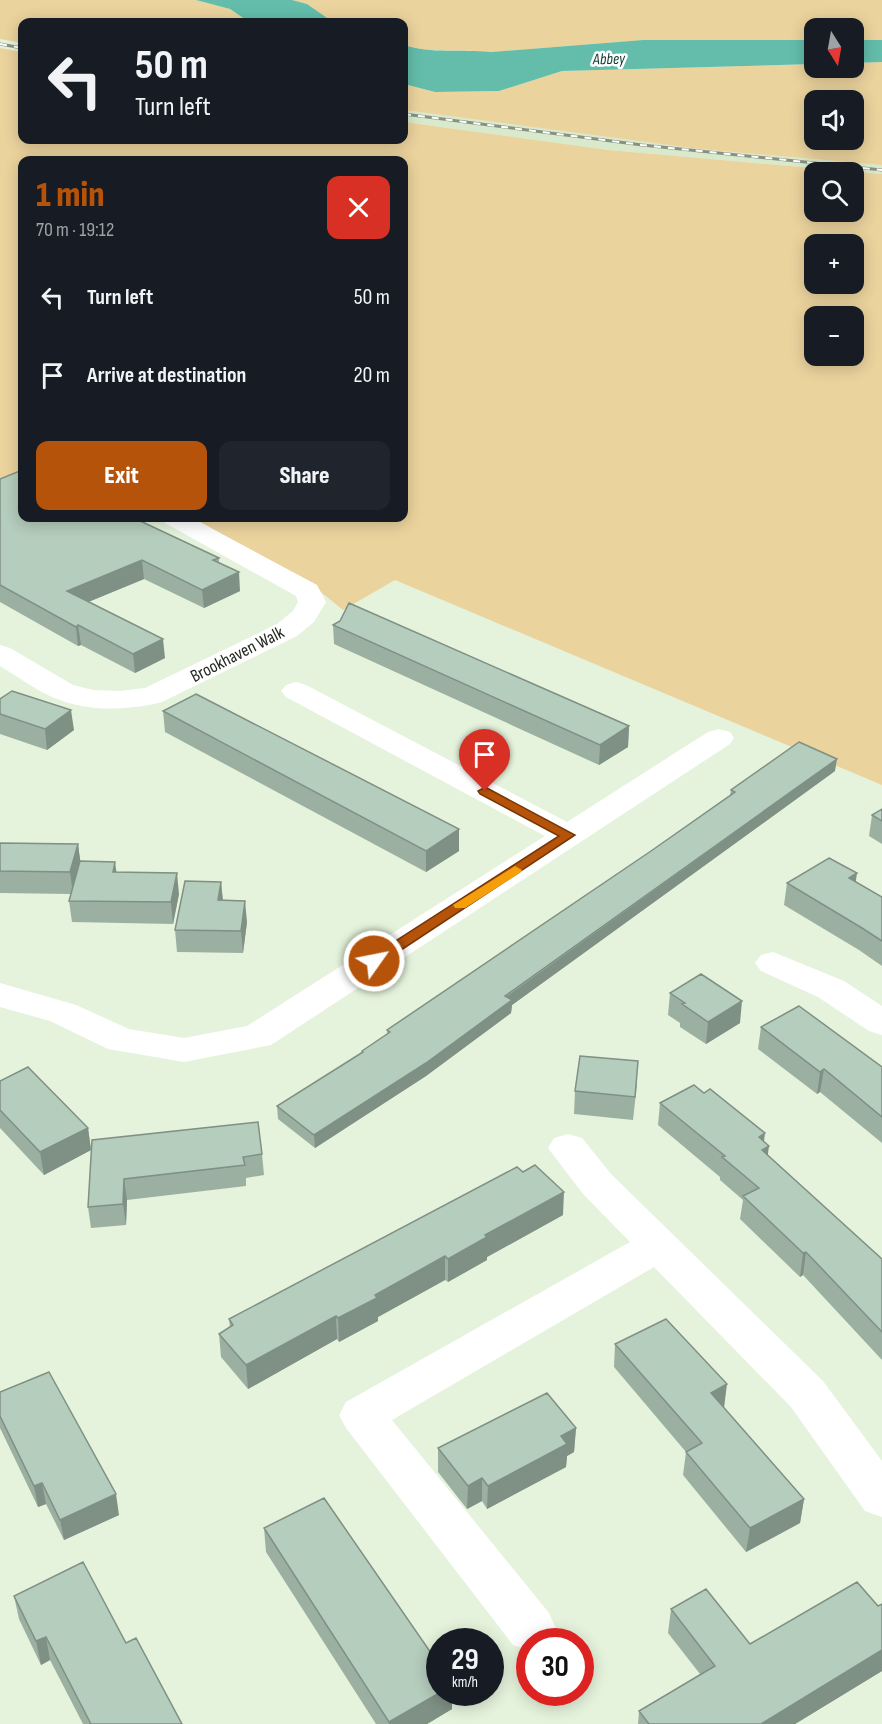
<!DOCTYPE html>
<meta charset="utf-8">
<style>
body{margin:0;font-family:"Sofia Sans Condensed",sans-serif;background:#20242c;color:#f1f3f6;height:100vh;display:flex;flex-direction:column;font-size:22px;white-space:nowrap}
*{box-sizing:border-box;margin:0}
p{font-size:20px;color:#9ea1a6}
.icon{flex:none;width:33px;height:33px;fill:none;stroke:currentColor;stroke-width:2;stroke-linecap:round;stroke-linejoin:round}
.map{position:relative;flex:1;overflow:hidden}
.details{position:absolute;left:18px;top:156px;width:390px;height:366px;display:flex;flex-direction:column;background:#171b24;border-radius:12px;box-shadow:0 3px 15px #0003}
.details>*{flex:none}
.guide{position:absolute;left:18px;top:18px;width:390px;height:126px;border-radius:12px;box-shadow:0 3px 15px #0003;background:#171b24;color:#f1f3f6;overflow:hidden}
.needle{width:39px;rotate:169deg}
.buttons{position:absolute;left:804px;top:18px;display:grid;gap:12px}
.buttons a{display:grid;place-items:center;width:60px;height:60px;border-radius:12px;background:#171b24;box-shadow:0 3px 15px #0003;font-size:30px}
.speed{position:absolute;left:426px;top:1628px;display:flex;gap:12px;font-size:30px;font-weight:700;text-align:center}
.speed>*{display:grid;place-content:center;width:78px;height:78px;border-radius:50%;background:#171b24;box-shadow:0 3px 15px #0003;line-height:1}
.speed small{font-size:15px;font-weight:400}
.speed .limit{border:9px solid #d22;background:#fff;color:#111}
.pin{position:absolute;display:grid;place-items:center;width:51px;height:51px;color:#fff;margin:-62px -26px;border-radius:50% 50% 50% 0;rotate:-45deg;box-shadow:0 0 6px #0007}
.pin .icon{rotate:45deg}
.me{position:absolute;width:66px;margin:-33px;rotate:57deg;stroke-linejoin:round;filter:drop-shadow(0 0 4px #0008)}
.turn{display:flex;align-items:center;gap:21px;height:126px;padding:0 18px;font-size:27px}
.turn .icon{width:78px;height:78px;stroke-width:2.5}
.turn b{display:block;font-size:42px;line-height:51px}
.round{display:grid;place-items:center;flex:none;width:63px;height:63px;border-radius:12px;background:#20242c}
.headline{display:flex;align-items:center;justify-content:space-between;height:102px;padding:0 18px}
h1{font-size:36px;font-weight:800;line-height:45px;color:#b45309}
.action{display:flex;gap:12px;margin-top:auto;padding:12px 18px}
.action a{flex:1;height:69px;border-radius:12px;background:#b45309;color:#fff;font-size:24px;font-weight:800;line-height:69px;text-align:center}
.action a+a{background:#20242c;color:#f1f3f6}
ul{padding:0;list-style:none}
li{display:flex;align-items:center;gap:18px;height:78px;padding:0 18px}
li div{flex:1}
li b{display:block;font-size:22px}
li em{font-style:normal}
.map>svg:first-child{display:block}
</style>
<div class="map">
<svg width="882" height="1724" viewBox="0 0 882 1724">
<rect width="100%" height="100%" fill="#e5f3dc"/>
<path fill="#d9eacc" d="M 404,110 L 699,149 L 882,165 L 882,174 L 608,150 L 404,122 Z"/>
<path fill="#ebd39d" fill-rule="evenodd" d="M 0,0 L 196,0 L 230,9 L 249,22 L 22,22 L 22,43 L 0,39 Z
M 292,0 L 882,0 L 882,40 L 854,40 L 854,28 L 814,28 L 814,40 L 643,40 L 491,52 C 461,49 432,54 404,45 L 404,22 L 333,22 L 307,4 Z
M 0,48 L 22,52 L 22,140 L 404,140 L 404,122 L 608,150 L 882,174 L 882,785 L 395,580 L 343,610 L 316,588 L 194,518 L 404,518 L 404,160 L 22,160 L 22,486 L 0,495 ZM 814,172 L 854,172 L 854,212 L 814,212 ZM 814,244 L 854,244 L 854,284 L 814,284 ZM 814,316 L 854,316 L 854,356 L 814,356 Z
M 882,62 L 882,165 L 699,149 L 404,110 L 404,84 L 435,92 L 499,91 L 562,71 L 814,64 L 814,68 L 854,68 L 854,63 ZM 814,100 L 854,100 L 854,140 L 814,140 Z"/>
<path fill="#63bdaa" d="M 196,0 L 292,0 L 307,4 L 333,22 L 249,22 L 230,9 Z
M 643,40 L 814,40 L 814,64 L 562,71 L 499,91 L 435,92 L 404,84 L 404,45 C 432,54 461,49 491,52 Z
M 854,40 L 882,40 L 882,62 L 854,63 Z"/>
<g fill="none" stroke-linecap="round" stroke-linejoin="round">
<path fill="#fff" fill-rule="evenodd" d="M 162,518 L 192,518 L 317,585 L 326,602 L 314,622 L 297,636 L 162,702 C 127,711 86,712 52,697 C 34,689 17,676 0,666 L 0,645 L 10,648 L 73,685 L 93,690 L 120,691 L 145,688 L 277,624 L 293,611 L 298,602 L 296,596 L 165,523 Z
M 296,682 L 306,685 L 567,822 L 708,732 L 719,729 L 730,732 L 734,738 L 730,744 L 271,1045 L 184,1062 L 108,1049 L 50,1021 L 0,1007 L 0,983 L 76,1005 L 129,1029 L 184,1038 L 247,1026 L 545,836 L 286,697 L 281,691 L 286,685 Z
M 773,952 L 844,981 L 882,1006 L 882,1035 L 869,1031 L 818,997 L 761,971 L 755,963 L 761,955 Z
M 568,1134 L 582,1138 L 611,1174 L 823,1381 L 882,1461 L 882,1517 L 865,1511 L 791,1407 L 654,1267 L 392,1420 L 549,1613 L 556,1629 L 551,1641 L 530,1641 L 530,1651 L 513,1645 L 346,1428 L 339,1415 L 346,1402 L 630,1242 L 583,1194 L 548,1148 L 554,1138 Z"/>
<g stroke="#889181" stroke-width="3">
<path id="rail" d="M 0,44 L 22,48
M 404,114 L 642,145 L 882,170"/>
</g>
<use href="#rail" stroke="#fff" stroke-width="2" stroke-dasharray="7" stroke-linecap="butt"/>
</g>
<path fill="#9cb0a2" d="M 0,479 L 219,558 L 219,563 L 240,591 L 204,608 L 144,579 L 88,602 L 165,658 L 135,673 L 81,645 L 78,646 L 0,602 Z
M 333,625 L 629,726 L 628,747 L 599,765 L 334,644 Z
M 0,699 L 74,730 L 47,750 L 0,734 Z
M 163,711 L 459,829 L 459,851 L 426,872 L 165,732 Z
M 835,771 L 512,1005 L 511,1013 L 426,1076 L 315,1148 L 278,1119 L 277,1106 L 362,1053 L 362,1051 L 387,1034 L 387,1030 L 651,851 L 730,795 L 731,790 Z
M 882,809 L 882,844 L 869,836 L 872,815 Z
M 0,843 L 78,844 L 80,861 L 117,872 L 179,894 L 173,924 L 72,922 L 69,901 L 71,894 L 0,893 Z
M 221,882 L 223,900 L 247,922 L 243,953 L 177,952 L 175,930 Z
M 856,882 L 882,897 L 882,966 L 859,950 L 784,905 L 787,883 Z
M 670,993 L 740,1023 L 706,1044 L 680,1027 L 680,1023 L 668,1015 Z
M 761,1027 L 882,1067 L 882,1143 L 820,1092 L 817,1094 L 758,1049 Z
M 0,1081 L 88,1128 L 91,1150 L 44,1175 L 0,1128 Z
M 637,1084 L 633,1120 L 574,1114 L 575,1091 Z
M 660,1103 L 764,1141 L 768,1155 L 882,1259 L 882,1360 L 803,1275 L 800,1277 L 740,1219 L 743,1200 L 720,1180 L 720,1177 L 658,1125 Z
M 92,1140 L 262,1154 L 264,1175 L 246,1178 L 246,1186 L 127,1200 L 126,1225 L 91,1228 L 88,1207 Z
M 563,1215 L 487,1257 L 487,1260 L 448,1282 L 445,1280 L 378,1317 L 378,1321 L 339,1342 L 337,1339 L 248,1389 L 221,1357 L 219,1334 L 230,1328 L 229,1319 Z
M 615,1344 L 724,1408 L 804,1499 L 800,1523 L 746,1552 L 683,1475 L 686,1452 L 614,1367 Z
M 0,1392 L 119,1515 L 64,1540 L 46,1504 L 38,1507 L 0,1428 Z
M 576,1428 L 574,1452 L 567,1456 L 566,1467 L 487,1509 L 482,1501 L 467,1509 L 438,1472 L 438,1448 Z
M 264,1528 L 440,1692 L 452,1692 L 452,1709 L 427,1724 L 376,1724 L 266,1552 Z
M 14,1596 L 126,1643 L 182,1724 L 83,1724 L 50,1660 L 41,1665 L 19,1619 Z
M 882,1604 L 882,1671 L 795,1724 L 638,1724 L 639,1711 L 700,1674 L 668,1633 L 671,1609 L 750,1644 L 878,1606 Z"/>
<path fill="#7f9084" d="M 142,560 L 144,579 L 69,610 L 67,591 Z
M 239,572 L 240,591 L 204,608 L 202,590 Z
M 78,625 L 81,645 L 78,646 L 76,627 Z
M 163,639 L 165,658 L 135,673 L 133,654 Z
M 71,710 L 74,730 L 47,750 L 45,729 Z
M 629,726 L 628,747 L 599,765 L 600,745 Z
M 837,759 L 835,771 L 512,1005 L 511,1013 L 426,1076 L 315,1148 L 314,1135 Z
M 459,829 L 459,851 L 426,872 L 426,851 Z
M 78,844 L 81,866 L 73,894 L 70,872 Z
M 115,862 L 118,883 L 113,872 Z
M 177,873 L 179,894 L 173,924 L 171,902 Z
M 857,873 L 854,894 L 849,878 Z
M 221,882 L 223,903 L 218,900 Z
M 245,901 L 247,922 L 243,953 L 241,931 Z
M 742,1001 L 740,1023 L 706,1044 L 708,1022 Z
M 824,1069 L 820,1092 L 817,1094 L 820,1072 Z
M 88,1128 L 91,1150 L 44,1175 L 40,1152 Z
M 765,1133 L 763,1149 L 769,1146 L 766,1168 L 759,1137 Z
M 124,1179 L 127,1200 L 126,1225 L 123,1204 Z
M 564,1192 L 563,1215 L 487,1257 L 487,1260 L 448,1282 L 448,1259 L 485,1235 Z
M 806,1252 L 803,1275 L 800,1277 L 803,1253 Z
M 445,1256 L 445,1280 L 378,1317 L 378,1321 L 339,1342 L 338,1318 L 375,1295 Z
M 336,1316 L 337,1339 L 248,1389 L 246,1365 Z
M 727,1384 L 724,1408 L 711,1393 Z
M 576,1428 L 574,1452 L 567,1456 L 566,1467 L 487,1509 L 488,1486 L 561,1436 Z
M 482,1478 L 482,1501 L 467,1509 L 468,1486 Z
M 42,1483 L 46,1504 L 38,1507 L 34,1486 Z
M 116,1494 L 119,1515 L 64,1540 L 60,1520 Z
M 804,1499 L 800,1523 L 746,1552 L 750,1528 Z
M 46,1637 L 50,1660 L 41,1665 L 36,1641 Z
M 882,1650 L 882,1671 L 795,1724 L 761,1724 Z
M 441,1692 L 452,1692 L 452,1709 L 427,1724 L 389,1724 L 389,1722 Z"/>
<path fill="#b5cdbc" stroke="#7f9084" stroke-width="1.5" d="M 22,470 L 22,518 L 134,518 L 219,558 L 213,560 L 239,572 L 202,590 L 142,560 L 67,591 L 163,639 L 133,654 L 78,625 L 76,627 L 0,585 L 0,479 Z
M 349,603 L 629,726 L 600,745 L 333,625 L 340,621 Z
M 12,691 L 71,710 L 45,729 L 0,714 L 0,699 Z
M 196,694 L 459,829 L 426,851 L 163,711 Z
M 799,742 L 837,759 L 505,996 L 512,1000 L 426,1063 L 314,1135 L 277,1106 L 363,1052 L 362,1051 L 390,1032 L 387,1030 L 651,851 L 735,792 L 731,790 Z
M 882,809 L 882,821 L 872,815 Z
M 0,843 L 78,844 L 70,872 L 0,871 Z
M 829,858 L 857,873 L 849,878 L 882,897 L 882,941 L 862,928 L 787,883 Z
M 80,861 L 115,862 L 113,872 L 177,873 L 171,902 L 69,901 Z
M 185,881 L 221,882 L 218,900 L 245,901 L 241,931 L 175,930 Z
M 701,974 L 742,1001 L 708,1022 L 682,1004 L 685,1003 L 670,993 Z
M 799,1006 L 882,1067 L 882,1117 L 824,1069 L 820,1072 L 761,1027 Z
M 580,1056 L 638,1061 L 635,1097 L 575,1091 Z
M 28,1067 L 88,1128 L 40,1152 L 0,1110 L 0,1081 Z
M 694,1085 L 704,1093 L 710,1089 L 765,1133 L 759,1137 L 769,1146 L 762,1150 L 882,1259 L 882,1332 L 806,1252 L 803,1253 L 743,1196 L 759,1188 L 722,1157 L 725,1156 L 660,1103 Z
M 258,1122 L 262,1154 L 243,1157 L 245,1165 L 124,1179 L 123,1204 L 88,1207 L 92,1140 Z
M 535,1165 L 564,1192 L 485,1235 L 487,1237 L 448,1259 L 445,1256 L 375,1295 L 377,1298 L 338,1318 L 336,1316 L 246,1365 L 219,1334 L 233,1325 L 229,1319 L 517,1167 L 523,1172 Z
M 666,1319 L 727,1384 L 711,1393 L 804,1499 L 750,1528 L 686,1452 L 702,1443 L 615,1344 Z
M 49,1372 L 116,1494 L 60,1520 L 42,1483 L 34,1486 L 0,1416 L 0,1392 Z
M 547,1393 L 576,1428 L 561,1436 L 567,1444 L 488,1486 L 482,1478 L 468,1486 L 438,1448 Z
M 324,1498 L 440,1666 L 440,1692 L 441,1692 L 389,1722 L 264,1528 Z
M 83,1562 L 126,1643 L 136,1638 L 182,1724 L 91,1724 L 46,1637 L 36,1641 L 14,1596 Z
M 857,1582 L 878,1606 L 882,1604 L 882,1650 L 761,1724 L 649,1724 L 639,1711 L 715,1666 L 671,1609 L 706,1589 L 750,1644 Z"/>
<path fill="#b45309" stroke="#753606" stroke-width="1.5" d="M 485,787 L 575,835 L 380,964 L 369,964 L 367,961 L 369,958 L 559,836 L 480,794 L 478,791 Z"/>
<path fill="#f59e0b" d="M 515,866 L 522,870 L 520,873 L 465,908 L 455,908 L 453,905 Z"/>
<g text-anchor="middle" stroke-width="5" stroke-linejoin="round" paint-order="stroke">
<g font-size="16" font-style="italic" fill="#103b32" stroke="#fff">
<text transform="translate(609 58) rotate(-1)" y="6">Abbey</text>
</g>
<g font-size="18" fill="#242920" stroke="#fff">
<text transform="translate(237 654) rotate(-27)" y="6">Brookhaven Walk</text>
</g>
</g>
</svg>
<div class="buttons">
<a><svg class="needle" viewBox="-14 -14 28 28"><path d="M0-13l5 13h-10z" fill="#e53935"/><path d="M0 13l5-13h-10z" fill="#9ea1a6"/></svg></a>
<a><svg class="icon" aria-label="sound" viewBox="0 0 24 24"><path d="M4 9h4l5-4v14l-5-4H4zM17 9q2 3 0 6"/></svg></a>
<a><svg class="icon" aria-label="search" viewBox="0 0 24 24"><circle cx="10" cy="10" r="6"/><path d="M15 15l6 6"/></svg></a>
<a>+</a>
<a>−</a>
</div>
<div class="speed"><div>29<small>km/h</small></div><div class="limit">30</div></div>
<div class="pin" style="left:485px;top:791px;background:#d93025"><svg class="icon" aria-label="arrive" viewBox="0 0 24 24"><path d="M6 21V4h12l-3 4 3 4H6"/></svg></div>
<svg class="me" style="left:374px;top:961px" viewBox="-20 -20 40 40"><circle r="17" fill="#b45309" stroke="#fff" stroke-width="3"/><path d="M0-11L8 9 0 5-8 9z" fill="#fff"/></svg>
<div class="guide">
<div class="turn"><svg class="icon" aria-label="left" viewBox="0 0 24 24"><path d="M17 20v-9H6M10 6l-5 5 5 5"/></svg><div><b>50 m</b>Turn left</div></div>
</div>
<section class="details">
<div class="headline"><div><h1>1 min</h1><p>70 m · 19:12</p></div><a class="round" style="background:#d93025;color:#fff"><svg class="icon" aria-label="close" viewBox="0 0 24 24"><path d="M6 6l12 12M18 6L6 18"/></svg></a></div>
<ul>
<li><svg class="icon" aria-label="left" viewBox="0 0 24 24"><path d="M17 20v-9H6M10 6l-5 5 5 5"/></svg><div><b>Turn left</b></div><em>50 m</em></li>
<li><svg class="icon" aria-label="arrive" viewBox="0 0 24 24"><path d="M6 21V4h12l-3 4 3 4H6"/></svg><div><b>Arrive at destination</b></div><em>20 m</em></li>
</ul>
<div class="action"><a>Exit</a><a>Share</a></div>
</section>
</div>
